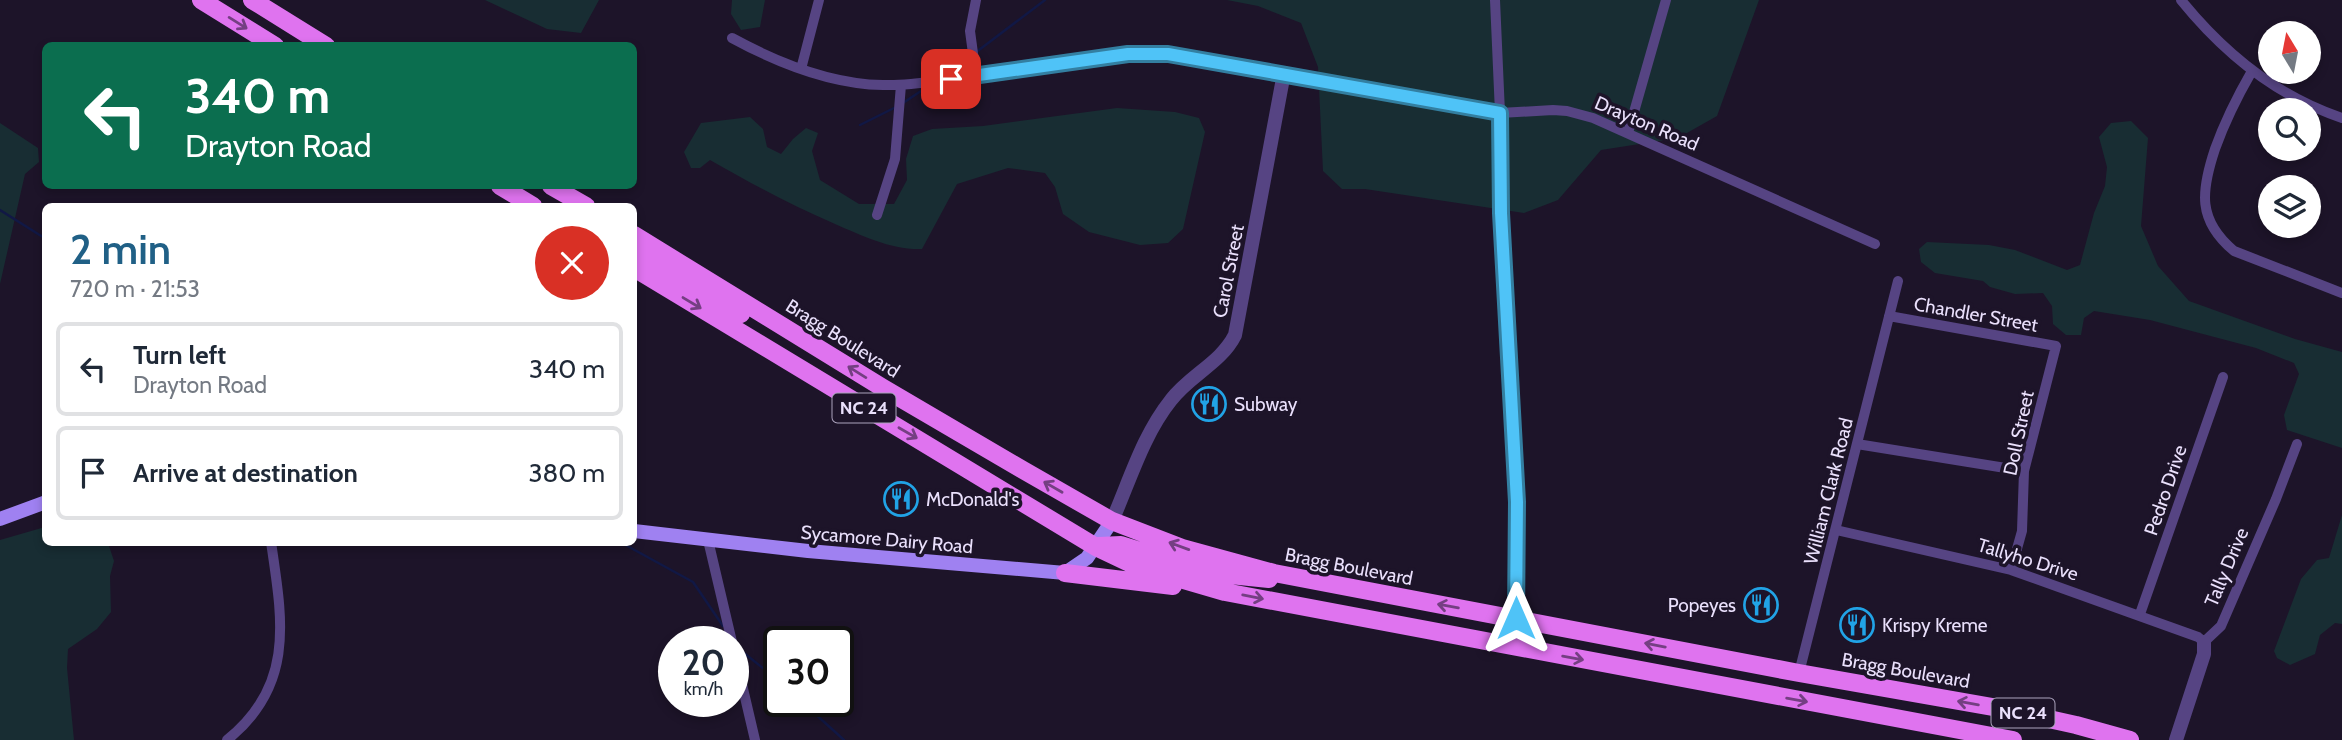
<!DOCTYPE html>
<meta charset="utf-8">
<style>
body{margin:0;font-family:Cabin,sans-serif;background:#f2f2f3;color:#1f2937;height:100vh;display:flex;flex-direction:column;font-size:26px;white-space:nowrap}
*{box-sizing:border-box;margin:0}
p{font-size:23px;color:#747a83}
.icon{flex:none;width:38px;height:38px;fill:none;stroke:currentColor;stroke-width:2;stroke-linecap:round;stroke-linejoin:round}
.map{position:relative;flex:1;overflow:hidden}
.side{position:absolute;left:42px;top:203px;width:595px;height:343px;display:flex;flex-direction:column;background:#fff;border-radius:10px;box-shadow:0 4px 10px #0003}
.side>*{flex:none}
.hud{position:absolute;left:42px;top:42px;width:595px;height:147px;border-radius:10px;box-shadow:0 4px 10px #0003;background:#0b6e4f;color:#fff;overflow:hidden}
.needle{width:46px;rotate:350deg}
.tools{position:absolute;left:2258px;top:21px;display:grid;gap:14px}
.tools a{display:grid;place-items:center;width:63px;height:63px;border-radius:50%;background:#fff;box-shadow:0 4px 10px #0003;font-size:35px}
.speed{position:absolute;left:658px;top:626px;display:flex;gap:14px;font-size:35px;font-weight:700;text-align:center}
.speed>*{display:grid;place-content:center;width:91px;height:91px;border-radius:50%;background:#fff;box-shadow:0 4px 10px #0003;line-height:1}
.speed small{font-size:18px;font-weight:400}
.speed .limit{border:4px solid #111;border-radius:10px;background:#fff;color:#111}
.pin{position:absolute;display:grid;place-items:center;width:60px;height:60px;color:#fff;margin:-30px;border-radius:14px;box-shadow:0 4px 10px #0006}
.me{position:absolute;width:77px;margin:-38px;rotate:0deg;stroke-linejoin:round;filter:drop-shadow(0 0 5px #0008)}
.turn{display:flex;align-items:center;gap:24px;height:147px;padding:0 28px;font-size:32px}
.turn .icon{width:91px;height:91px;stroke-width:2.5}
.turn b{display:block;font-size:49px;line-height:60px}
.round{display:grid;place-items:center;flex:none;width:74px;height:74px;border-radius:37px;background:#f2f2f3}
.headline{display:flex;align-items:center;justify-content:space-between;height:119px;padding:0 28px}
h1{font-size:42px;font-weight:600;line-height:52px;color:#206086}
ul{padding:0;list-style:none}
li{display:flex;align-items:center;gap:21px;height:94px;margin:0 14px 10px;padding:0 14px;border:4px solid #e0e1e3;border-radius:10px}
li div{flex:1}
li b{display:block;font-size:26px}
li em{font-style:normal}
.map>svg:first-child{display:block}
</style>
<div class="map">
<svg width="2342" height="740" viewBox="0 0 2342 740">
<rect width="100%" height="100%" fill="#1d1429"/>
<path fill="#182d33" d="M 485,0 L 599,0 L 581,33 L 547,29 Z
M 732,0 L 765,0 L 760,27 L 741,30 L 731,14 Z
M 1227,0 L 1759,0 L 1717,116 L 1678,138 L 1601,150 L 1558,200 L 1524,213 L 1365,189 L 1342,189 L 1323,171 L 1318,67 L 1301,23 L 1258,6 Z
M 1117,108 L 1175,112 L 1199,118 L 1205,132 L 1183,229 L 1168,243 L 1140,245 L 1089,232 L 1063,214 L 1055,187 L 1045,173 L 1008,168 L 957,184 L 922,249 C 891,250 863,236 835,224 C 791,205 752,184 710,160 L 700,168 L 691,168 L 684,152 L 701,123 L 750,117 L 763,129 L 767,147 L 781,154 L 793,139 L 806,128 L 818,133 L 812,151 L 820,180 L 859,204 L 894,204 L 907,180 L 906,159 L 913,136 L 932,129 L 983,126 Z
M 2131,121 L 2148,138 L 2141,226 L 2158,266 L 2189,301 L 2295,339 L 2342,352 L 2342,448 L 2287,430 L 2284,415 L 2299,374 L 2294,363 L 2256,348 L 2150,320 L 2094,311 L 2084,318 L 2081,335 L 2066,335 L 2053,324 L 2052,306 L 2043,293 L 2015,294 L 1990,287 L 1983,281 L 1935,273 L 1921,262 L 1919,249 L 1927,242 L 1989,245 L 2015,250 L 2067,270 L 2080,265 L 2094,213 L 2105,186 L 2107,167 L 2099,137 L 2111,123 Z
M 0,123 L 38,148 L 39,162 L 25,174 L 0,284 Z
M 2342,515 L 2342,624 L 2335,623 L 2320,635 L 2315,654 L 2290,665 L 2277,658 L 2274,651 L 2301,579 L 2317,560 L 2329,558 Z
M 45,527 L 46,542 L 108,543 L 114,561 L 110,576 L 111,612 L 97,629 L 68,649 L 67,668 L 74,740 L 0,740 L 0,540 Z"/>
<g fill="none" stroke-linecap="round" stroke-linejoin="round">
<path stroke="#111845" stroke-width="2.5" d="M 975,53 L 1045,0
M 944,75 L 970,57
M 903,103 L 927,87
M 860,125 L 894,108
M 0,210 L 46,239
M 620,542 L 693,582 L 723,626
M 739,649 L 779,681
M 802,702 L 844,740"/>
<path stroke="#564483" stroke-width="10" d="M 1495,0 L 1500,113 L 1501,213 L 1517,502 L 1516,618 L 1512,647
M 2181,0 C 2224,53 2276,96 2342,118
M 732,38 C 778,63 830,84 883,85 C 906,86 929,82 952,79 C 1022,70 1097,51 1168,54 L 1500,113 L 1553,110 L 1567,111 L 1593,118 L 1875,244
M 801,69 L 819,0
M 2252,71 C 2237,97 2225,121 2215,149 C 2201,191 2197,220 2234,251 L 2342,293
M 976,76 L 970,31 L 976,0
M 1628,133 L 1666,0
M 877,215 L 895,159 L 901,85
M 1889,316 L 2056,346 L 2024,471 L 2022,531 L 2011,570
M 1857,444 L 2024,471
M 1836,530 L 2011,570 L 2198,637 L 2204,642 L 2221,626 L 2276,499 L 2297,444
M 708,540 L 732,642
M 2140,614 L 2223,377
M 733,646 L 755,740
M 1799,673 L 1898,281
M 227,740 C 296,685 282,618 271,542"/>
<path stroke="#564483" stroke-width="14" d="M 1112,521 C 1130,480 1143,435 1171,400 C 1190,375 1221,363 1235,335 L 1284,73
M 2176,740 L 2204,654 L 2204,642"/>
<path stroke="#9f81f1" stroke-width="14" d="M 0,519 L 46,502
M 634,531 L 808,551 L 1065,573 L 1087,558 L 1112,521"/>
<path stroke="#df73ef" stroke-width="18" d="M 201,0 L 275,46
M 252,0 L 326,46
M 500,186 L 533,206
M 551,186 L 586,206
M 634,235 L 883,388 L 1023,470 L 1112,521 L 1182,548 L 1274,573 L 1799,673 L 2004,709 L 2076,725 L 2130,740
M 634,250 L 741,314
M 634,268 L 1096,547 L 1136,566 L 1225,592 L 2013,740
M 1099,546 L 1121,545 L 1211,573 L 1269,579
M 1065,573 L 1173,586"/>
</g>
<defs><path id="oneway-shaft" d="M-6 0H5M1.5-3L5.5 0L1.5 3" fill="none" stroke-width="1.6" stroke-linecap="round" stroke-linejoin="round" transform="scale(1.75)"/></defs>
<g stroke="#743f82">
<use href="#oneway-shaft" transform="translate(238 23) rotate(32)"/>
<use href="#oneway-shaft" transform="translate(692 303) rotate(31)"/>
<use href="#oneway-shaft" transform="translate(857 372) rotate(-148)"/>
<use href="#oneway-shaft" transform="translate(908 433) rotate(30)"/>
<use href="#oneway-shaft" transform="translate(1053 487) rotate(-150)"/>
<use href="#oneway-shaft" transform="translate(1179 546) rotate(-160)"/>
<use href="#oneway-shaft" transform="translate(1253 597) rotate(11)"/>
<use href="#oneway-shaft" transform="translate(1448 606) rotate(-170)"/>
<use href="#oneway-shaft" transform="translate(1655 645) rotate(-169)"/>
<use href="#oneway-shaft" transform="translate(1573 658) rotate(10)"/>
<use href="#oneway-shaft" transform="translate(1797 700) rotate(10)"/>
<use href="#oneway-shaft" transform="translate(1968 703) rotate(-170)"/>
</g>
<g fill="none" stroke-linecap="round" stroke-linejoin="round">
<g stroke="#337fa1" stroke-width="18">
<path id="route" d="M 951,79 L 1128,54 L 1168,54 L 1500,113 L 1501,213 L 1517,502 L 1516,618"/>
</g>
<use href="#route" stroke="#4fc3f7" stroke-width="12"/>
</g>
<defs>
<g id="restaurant-ring" transform="scale(1.75)"><circle r="9.5" fill="#1d1429" stroke="#21a3e6" stroke-width="1.5"/><path d="M-5-6h1v4h1v-4h1v4h1v-4h1v5L-1.5 .5V6h-2V.5L-5-1ZM5-6V6H3V1.5H1.5Q1.5-4 5-6Z" fill="#21a3e6"/></g>
</defs>
<g fill-rule="evenodd">
<use href="#restaurant-ring" x="1209" y="404"/>
<use href="#restaurant-ring" x="901" y="499"/>
<use href="#restaurant-ring" x="1761" y="605"/>
<use href="#restaurant-ring" x="1857" y="625"/>
</g>
<g text-anchor="middle" stroke-width="7" stroke-linejoin="round" paint-order="stroke">
<g fill="#1d1429" stroke="#aca3bd" stroke-width="2">
<rect x="832.5" y="393.5" width="63" height="29" rx="5"/>
<rect x="1991.5" y="698.5" width="63" height="29" rx="5"/>
</g>
<g font-size="18" font-weight="bold" fill="#eae0fc">
<text x="864" y="414">NC 24</text>
<text x="2023" y="719">NC 24</text>
</g>
<g font-size="19" fill="#eae0fc" stroke="#1d1429">
<text transform="translate(1647 123) rotate(23)" y="7">Drayton Road</text>
<text transform="translate(1228 271) rotate(-79)" y="7">Carol Street</text>
<text transform="translate(1976 314) rotate(10)" y="7">Chandler Street</text>
<text transform="translate(843 338) rotate(32)" y="7">Bragg Boulevard</text>
<text transform="translate(2018 433) rotate(-78)" y="7">Doll Street</text>
<text transform="translate(2165 490) rotate(-71)" y="7">Pedro Drive</text>
<text transform="translate(1828 491) rotate(-76)" y="7">William Clark Road</text>
<text transform="translate(887 539) rotate(5)" y="7">Sycamore Dairy Road</text>
<text transform="translate(2028 559) rotate(17)" y="7">Tallyho Drive</text>
<text transform="translate(1349 566) rotate(11)" y="7">Bragg Boulevard</text>
<text transform="translate(2226 567) rotate(-67)" y="7">Tally Drive</text>
<text transform="translate(1906 670) rotate(10)" y="7">Bragg Boulevard</text>
</g>
<g font-size="19" fill="#eae0fc" stroke="#1d1429" text-anchor="start">
<text x="1234" y="411">Subway</text>
<text x="926" y="506">McDonald's</text>
<text x="1736" y="612" text-anchor="end">Popeyes</text>
<text x="1882" y="632">Krispy Kreme</text>
</g>
</g>
</svg>
<div class="tools">
<a><svg class="needle" viewBox="-14 -14 28 28"><path d="M0-13l5 13h-10z" fill="#e53935"/><path d="M0 13l5-13h-10z" fill="#747a83"/></svg></a>
<a><svg class="icon" aria-label="search" viewBox="0 0 24 24"><circle cx="10" cy="10" r="6"/><path d="M15 15l6 6"/></svg></a>
<a><svg class="icon" aria-label="layers" viewBox="0 0 24 24"><path d="M12 4l9 5-9 5-9-5zM3 14l9 5 9-5"/></svg></a>
</div>
<div class="speed"><div>20<small>km/h</small></div><div class="limit">30</div></div>
<div class="pin" style="left:951px;top:79px;background:#d93025"><svg class="icon" aria-label="arrive" viewBox="0 0 24 24"><path d="M6 21V4h12l-3 4 3 4H6"/></svg></div>
<svg class="me" style="left:1516px;top:618px" viewBox="-20 -20 40 40"><path d="M0-17L14 15 0 8-14 15z" fill="#4fc3f7" stroke="#fff" stroke-width="4"/></svg>
<div class="hud">
<div class="turn"><svg class="icon" aria-label="left" viewBox="0 0 24 24"><path d="M17 20v-9H6M10 6l-5 5 5 5"/></svg><div><b>340 m</b>Drayton Road</div></div>
</div>
<section class="side">
<div class="headline"><div><h1>2 min</h1><p>720 m · 21:53</p></div><a class="round" style="background:#d93025;color:#fff"><svg class="icon" aria-label="close" viewBox="0 0 24 24"><path d="M6 6l12 12M18 6L6 18"/></svg></a></div>
<ul>
<li><svg class="icon" aria-label="left" viewBox="0 0 24 24"><path d="M17 20v-9H6M10 6l-5 5 5 5"/></svg><div><b>Turn left</b><p>Drayton Road</p></div><em>340 m</em></li>
<li><svg class="icon" aria-label="arrive" viewBox="0 0 24 24"><path d="M6 21V4h12l-3 4 3 4H6"/></svg><div><b>Arrive at destination</b></div><em>380 m</em></li>
</ul>
</section>
</div>
